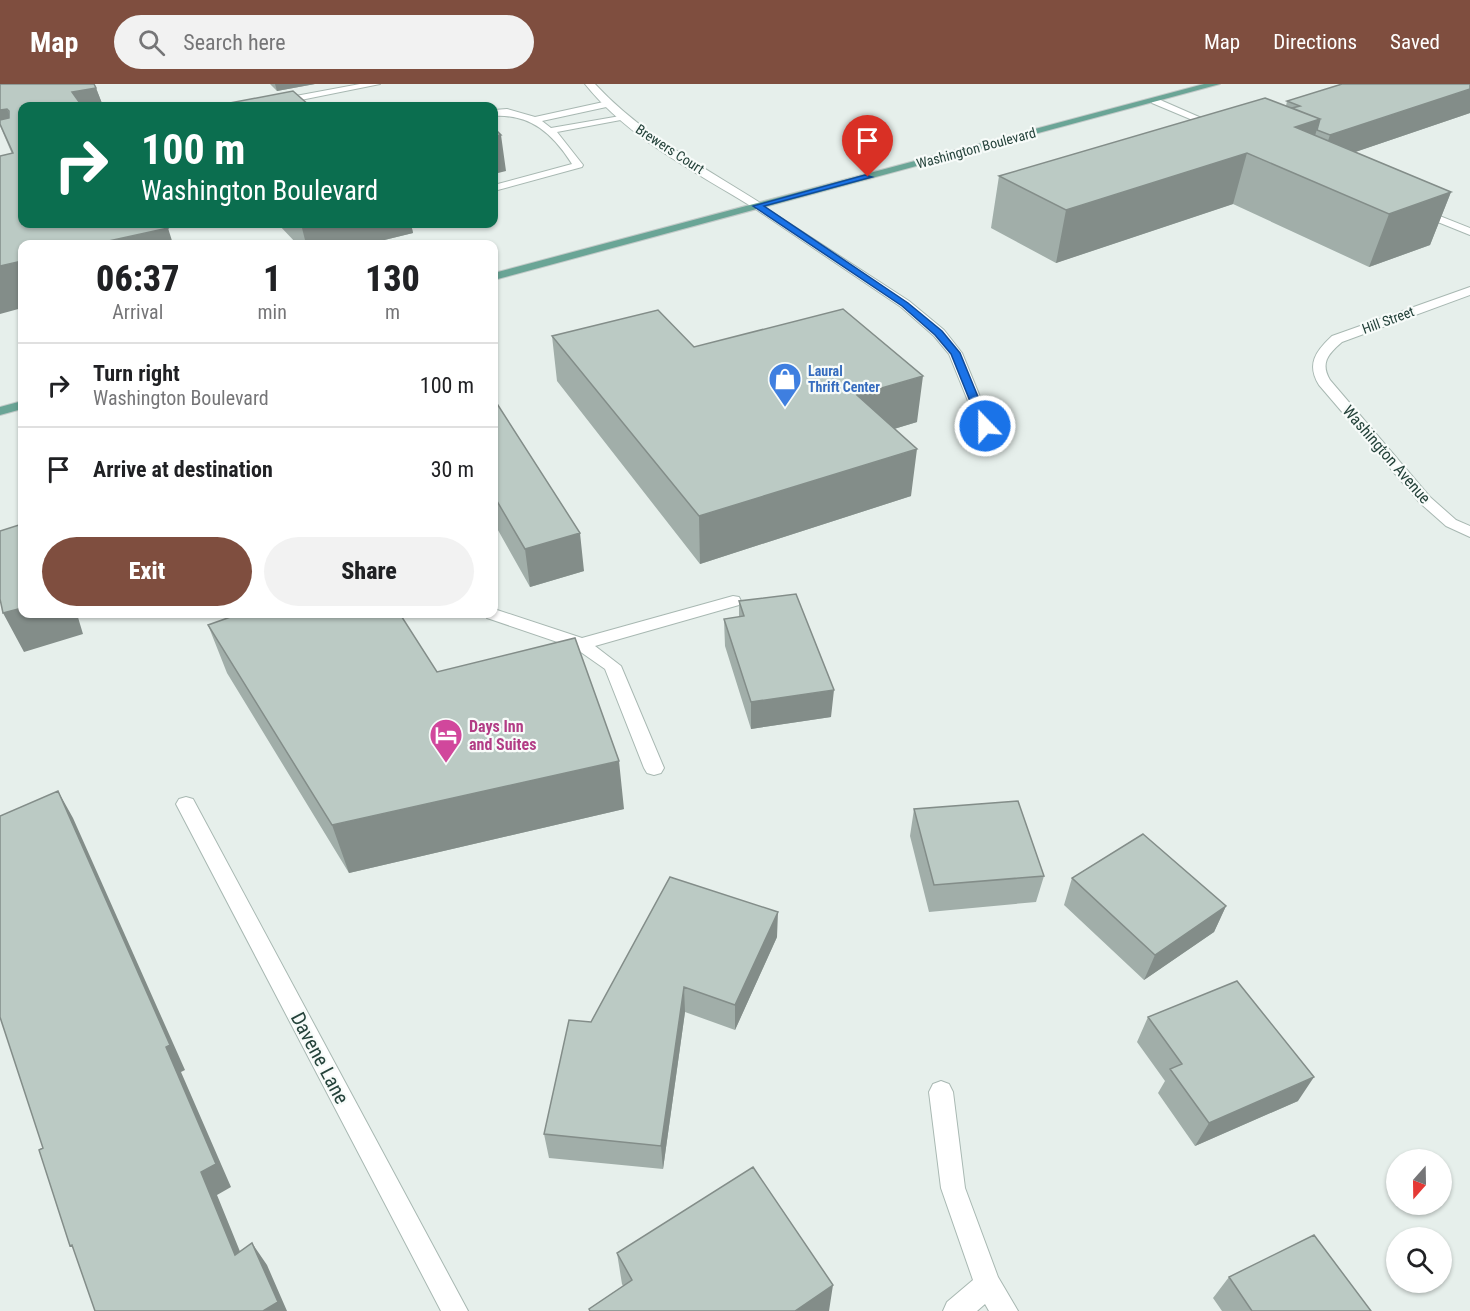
<!DOCTYPE html>
<style>
body{margin:0;font-family:"Roboto Condensed",sans-serif;background:#f2f2f2;color:#202124;height:100vh;display:flex;flex-direction:column;font-size:22px;white-space:nowrap}
*{box-sizing:border-box;margin:0}
p{font-size:20px;color:#757577}
.icon{flex:none;width:33px;height:33px;fill:none;stroke:currentColor;stroke-width:2;stroke-linecap:round;stroke-linejoin:round}
.map{position:relative;flex:1;overflow:hidden}
.sheet{position:absolute;left:18px;top:156px;width:480px;height:378px;display:flex;flex-direction:column;background:#fff;border-radius:12px;box-shadow:0 2px 4px #0004}
.sheet>*{flex:none}
.guide{position:absolute;left:18px;top:18px;width:480px;height:126px;border-radius:12px;box-shadow:0 2px 4px #0004;background:#0b6e4f;color:#fff;overflow:hidden}
.needle{width:39px;rotate:200deg}
.controls{position:absolute;left:1386px;top:1065px;display:grid;gap:12px}
.controls a{display:grid;place-items:center;width:66px;height:66px;border-radius:50%;background:#fff;box-shadow:0 2px 4px #0004;font-size:30px}
.pin{position:absolute;display:grid;place-items:center;width:51px;height:51px;color:#fff;margin:-62px -26px;border-radius:50% 50% 50% 0;rotate:-45deg;box-shadow:0 0 6px #0007}
.pin .icon{rotate:45deg}
.me{position:absolute;width:66px;margin:-33px;rotate:338deg;stroke-linejoin:round;filter:drop-shadow(0 0 4px #0008)}
.turn{display:flex;align-items:center;gap:21px;height:126px;padding:0 24px;font-size:27px}
.turn .icon{width:78px;height:78px;stroke-width:2.5}
.turn b{display:block;font-size:42px;line-height:51px}
.eta{display:flex;justify-content:space-evenly;align-items:center;height:102px;text-align:center}
.eta b{font-size:36px;font-weight:800;line-height:42px}
.action{display:flex;gap:12px;margin-top:auto;padding:12px 24px}
.action a{flex:1;height:69px;border-radius:36px;background:#7f4e3f;color:#fff;font-size:24px;font-weight:800;line-height:69px;text-align:center}
.action a+a{background:#f2f2f2;color:#202124}
ul{padding:0;list-style:none}
li{display:flex;align-items:center;gap:18px;height:84px;padding:0 24px;border-top:2px solid #e0e0e0}
li div{flex:1}
li b{display:block;font-size:22px}
li em{font-style:normal}
header{display:flex;align-items:center;gap:36px;box-sizing:border-box;height:84px;padding:0 30px;background:#7f4e3f;color:#fff}
header strong{font-size:28px}
nav{display:flex;gap:33px;margin-inline-start:auto;font-size:21px}
.search{width:420px;height:54px;background:#f2f2f2;display:flex;align-items:center;gap:15px;box-sizing:border-box;padding:0 21px;border-radius:33px;color:#757577;font-size:22px}
.map>svg:first-child{display:block}
</style>
<header>
<strong>Map</strong>
<div class="search"><svg class="icon" aria-label="search" viewBox="0 0 24 24"><circle cx="10" cy="10" r="6"/><path d="M15 15l6 6"/></svg>Search here</div>
<nav><a>Map</a><a>Directions</a><a>Saved</a></nav>
</header>
<div class="map">
<svg width="1470" height="1227" viewBox="0 0 1470 1227">
<rect width="100%" height="100%" fill="#e6efeb"/>
<g fill="none" stroke-linecap="round" stroke-linejoin="round">
<g stroke="#a8b8b2" stroke-width="2">
<path id="service" d="M 360,0 L 380,0 L 271,22 L 253,22 L 258,19 Z
M 608,17 L 613,20 L 611,22 L 542,37 L 551,44 L 626,31 L 626,35 L 557,48 L 583,81 L 582,83 L 494,107 L 494,101 L 572,80 C 553,50 531,30 494,32 L 494,26 L 507,25 L 535,33 Z
M 758,119 L 909,217 L 944,246 L 962,269 L 999,359 L 997,362 L 987,362 L 985,359 L 949,270 L 934,252 L 901,223 L 754,124 L 754,120 Z
M 733,512 L 739,513 L 741,517 L 739,521 L 595,562 L 621,582 L 664,684 L 661,689 L 654,691 L 647,689 L 644,684 L 605,585 L 575,564 L 487,534 L 485,530 L 494,530 L 494,525 L 582,554 Z"/>
</g>
<g stroke="#a8b8b2" stroke-width="2">
<path id="minor" d="M 585,0 L 595,0 C 642,51 704,83 762,120 L 762,124 L 754,124 C 696,88 629,55 585,0 Z
M 1152,15 L 1158,15 L 1222,43 L 1214,45 L 1152,19 Z
M 1417,123 L 1470,144 L 1470,151 L 1413,128 L 1413,124 Z
M 1470,203 L 1470,211 L 1342,258 C 1328,270 1320,279 1330,296 L 1430,413 L 1456,436 L 1470,442 L 1470,453 L 1446,442 L 1420,419 L 1319,301 C 1306,280 1316,267 1332,252 Z
M 186,713 L 193,715 L 468,1227 L 441,1227 L 176,720 L 179,715 Z
M 941,997 L 949,1000 L 953,1008 L 965,1104 L 998,1193 L 1018,1227 L 989,1227 L 985,1220 L 977,1227 L 943,1227 L 947,1218 L 973,1196 L 941,1104 L 929,1008 L 933,1000 Z"/>
</g>
<g stroke="#c2cac8" stroke-width="2">
<path id="primary" d="M 1204,0 L 1220,0 L 494,196 L 494,189 Z
M 22,317 L 22,325 L 0,331 L 0,323 Z"/>
</g>
<use href="#service" fill="#fff" fill-rule="evenodd"/>
<use href="#minor" fill="#fff" fill-rule="evenodd"/>
<use href="#primary" fill="#6aa596" fill-rule="evenodd"/>
</g>
<path fill="#a1aea9" d="M 0,0 L 96,4 L 103,22 L 22,22 L 0,230 L 12,70 L 0,42 Z
M 270,0 L 315,0 L 277,7 Z
M 1470,0 L 1470,29 L 1355,68 L 1451,108 L 1430,161 L 1369,183 L 1233,120 L 1056,179 L 991,144 L 999,92 L 1286,22 L 1287,17 Z
M 278,140 L 411,140 L 413,149 L 368,160 L 297,160 Z
M 552,252 L 694,263 L 917,338 L 894,345 L 911,412 L 700,480 L 557,297 Z
M 494,315 L 584,487 L 530,503 L 494,439 Z
M 739,517 L 831,633 L 751,645 L 725,562 L 724,535 L 739,533 Z
M 208,541 L 437,588 L 624,725 L 349,789 L 227,589 Z
M 914,725 L 1044,792 L 1036,818 L 929,828 L 910,752 Z
M 1072,794 L 1226,822 L 1214,848 L 1144,896 L 1064,821 Z
M 777,853 L 735,946 L 685,928 L 663,1085 L 549,1074 L 544,1050 L 591,938 Z
M 1148,933 L 1298,1017 L 1195,1062 L 1158,1009 L 1165,997 L 1137,958 Z
M 617,1169 L 829,1227 L 589,1227 L 589,1225 L 623,1202 L 622,1200 Z
M 1229,1193 L 1371,1227 L 1222,1227 L 1213,1214 Z"/>
<path fill="#838d89" d="M 275,0 L 315,0 L 277,7 Z
M 96,4 L 103,22 L 77,22 L 72,8 Z
M 1470,5 L 1470,29 L 1320,80 L 1330,51 Z
M 7,25 L 22,63 L 0,40 L 0,26 Z
M 1320,35 L 1305,85 L 1295,43 Z
M 501,51 L 506,87 L 494,90 L 494,52 Z
M 1247,69 L 1233,120 L 1056,179 L 1066,126 Z
M 1451,108 L 1430,161 L 1369,183 L 1389,130 Z
M 301,140 L 411,140 L 413,149 L 368,160 L 306,160 Z
M 168,144 L 173,160 L 95,160 Z
M 22,177 L 22,224 L 0,230 L 0,182 Z
M 923,292 L 917,338 L 854,357 L 857,311 Z
M 917,365 L 911,412 L 700,480 L 699,432 Z
M 580,449 L 584,487 L 530,503 L 525,465 Z
M 22,524 L 22,530 L 77,530 L 83,550 L 24,568 L 3,529 Z
M 834,606 L 831,633 L 751,645 L 751,618 Z
M 619,677 L 624,725 L 349,789 L 332,741 Z
M 58,707 L 73,734 L 185,986 L 181,988 L 231,1103 L 217,1111 L 250,1192 L 235,1171 L 201,1088 Z
M 1226,822 L 1214,848 L 1144,896 L 1155,871 Z
M 778,828 L 777,853 L 735,946 L 735,921 Z
M 684,903 L 685,928 L 663,1085 L 661,1062 Z
M 1314,993 L 1298,1017 L 1195,1062 L 1209,1039 Z
M 252,1159 L 267,1181 L 287,1227 L 263,1227 Z
M 833,1201 L 829,1227 L 795,1227 Z"/>
<path fill="#bbcac4" stroke="#838d89" stroke-width="1.5" d="M 0,0 L 94,0 L 96,4 L 72,8 L 82,22 L 22,22 L 22,140 L 165,140 L 168,144 L 95,160 L 22,160 L 22,177 L 0,182 L 0,72 L 13,69 L 0,40 L 0,36 L 9,34 L 9,27 L 7,25 L 0,26 Z
M 1342,0 L 1470,0 L 1470,5 L 1330,51 L 1317,46 L 1320,35 L 1292,24 L 1300,22 L 1287,17 Z
M 293,7 L 310,22 L 214,22 Z
M 1265,14 L 1320,35 L 1295,43 L 1451,108 L 1389,130 L 1247,69 L 1066,126 L 999,92 Z
M 463,20 L 466,22 L 453,22 Z
M 494,44 L 501,51 L 494,52 Z
M 843,225 L 923,292 L 857,311 L 917,365 L 699,432 L 552,252 L 658,226 L 694,263 Z
M 494,315 L 580,449 L 525,465 L 494,412 Z
M 22,440 L 22,524 L 3,529 L 0,515 L 0,447 Z
M 796,510 L 834,606 L 751,618 L 724,535 L 744,532 L 739,517 Z
M 239,530 L 400,530 L 437,588 L 575,554 L 619,677 L 332,741 L 208,541 Z
M 58,707 L 170,961 L 166,963 L 216,1080 L 201,1088 L 235,1171 L 252,1159 L 278,1218 L 263,1227 L 95,1227 L 72,1161 L 70,1162 L 39,1066 L 43,1064 L 0,933 L 0,732 Z
M 1018,717 L 1044,792 L 934,801 L 914,725 Z
M 1143,750 L 1226,822 L 1155,871 L 1072,794 Z
M 670,793 L 778,828 L 735,921 L 684,903 L 661,1062 L 544,1050 L 569,936 L 591,938 Z
M 1237,897 L 1314,993 L 1209,1039 L 1170,985 L 1182,980 L 1148,933 Z
M 753,1083 L 833,1201 L 795,1227 L 590,1227 L 589,1225 L 632,1196 L 617,1169 Z
M 1314,1151 L 1371,1227 L 1252,1227 L 1229,1193 Z"/>
<path fill="#1a73e8" stroke="#114b97" stroke-width="1.5" d="M 865,91 L 872,93 L 764,122 L 908,219 L 942,247 L 960,269 L 990,342 L 989,344 L 981,344 L 980,342 L 951,270 L 935,251 L 902,222 L 753,122 Z"/>
<defs>
<g id="shop-pin" transform="scale(1.725)"><path d="M0 17L-7.5 6A9.5 9.5 0 1 1 7.5 6Z" fill="#3f7fe0" stroke="#f7fbf9"/><path d="M-5-2.5h2.3a2.7 3.5 0 0 1 5.4 0H5L5.5 6h-11ZM-1.5-2.5h3a1.5 2.3 0 0 0-3 0Z" fill="#fff"/></g>
<g id="hotel-pin" transform="scale(1.725)"><path d="M0 17L-7.5 6A9.5 9.5 0 1 1 7.5 6Z" fill="#d1479c" stroke="#f7fbf9"/><path d="M-6-4.5h1.5V1H6V5H4.5V3h-9V5H-6ZM-4 0a1.8 1.8 0 1 1 3.6 0ZM.5 0V-2.5h3Q6-2.5 6 0Z" fill="#fff"/></g>
</defs>
<g fill-rule="evenodd">
<use href="#shop-pin" x="785" y="295"/>
<use href="#hotel-pin" x="446" y="651"/>
</g>
<g text-anchor="middle" stroke-width="4.5" stroke-linejoin="round" paint-order="stroke">
<g font-size="14" fill="#24423a" stroke="#f7fbf9">
<text transform="translate(976 64) rotate(-15)" y="5">Washington Boulevard</text>
<text transform="translate(670 65) rotate(33)" y="5">Brewers Court</text>
<text transform="translate(1388 236) rotate(-20)" y="5">Hill Street</text>
</g>
<g font-size="14" font-weight="bold" fill="#366cbe" stroke="#f7fbf9" text-anchor="start">
<text x="808" y="292">Laural<tspan x="808" dy="16">Thrift Center</tspan></text>
</g>
<g font-size="16" fill="#24423a" stroke="#f7fbf9">
<text transform="translate(1387 370) rotate(49)" y="6">Washington Avenue</text>
</g>
<g font-size="16" font-weight="bold" fill="#b23c85" stroke="#f7fbf9" text-anchor="start">
<text x="469" y="648">Days Inn<tspan x="469" dy="18">and Suites</tspan></text>
</g>
<g font-size="20" fill="#24423a" stroke="#f7fbf9">
<text transform="translate(320 974) rotate(62)" y="7">Davene Lane</text>
</g>
</g>
</svg>
<div class="controls">
<a><svg class="needle" viewBox="-14 -14 28 28"><path d="M0-13l5 13h-10z" fill="#e53935"/><path d="M0 13l5-13h-10z" fill="#757577"/></svg></a>
<a><svg class="icon" aria-label="search" viewBox="0 0 24 24"><circle cx="10" cy="10" r="6"/><path d="M15 15l6 6"/></svg></a>
</div>
<div class="pin" style="left:868px;top:93px;background:#d93025"><svg class="icon" aria-label="arrive" viewBox="0 0 24 24"><path d="M6 21V4h12l-3 4 3 4H6"/></svg></div>
<svg class="me" style="left:985px;top:342px" viewBox="-20 -20 40 40"><circle r="17" fill="#1a73e8" stroke="#fff" stroke-width="3"/><path d="M0-11L8 9 0 5-8 9z" fill="#fff"/></svg>
<div class="guide">
<div class="turn"><svg class="icon" aria-label="right" viewBox="0 0 24 24"><path d="M7 20v-9h11M14 6l5 5-5 5"/></svg><div><b>100 m</b>Washington Boulevard</div></div>
</div>
<section class="sheet">
<div class="eta">
<div><b>06:37</b><p>Arrival</p></div>
<div><b>1</b><p>min</p></div>
<div><b>130</b><p>m</p></div>
</div>
<ul>
<li><svg class="icon" aria-label="right" viewBox="0 0 24 24"><path d="M7 20v-9h11M14 6l5 5-5 5"/></svg><div><b>Turn right</b><p>Washington Boulevard</p></div><em>100 m</em></li>
<li><svg class="icon" aria-label="arrive" viewBox="0 0 24 24"><path d="M6 21V4h12l-3 4 3 4H6"/></svg><div><b>Arrive at destination</b></div><em>30 m</em></li>
</ul>
<div class="action"><a>Exit</a><a>Share</a></div>
</section>
</div>
